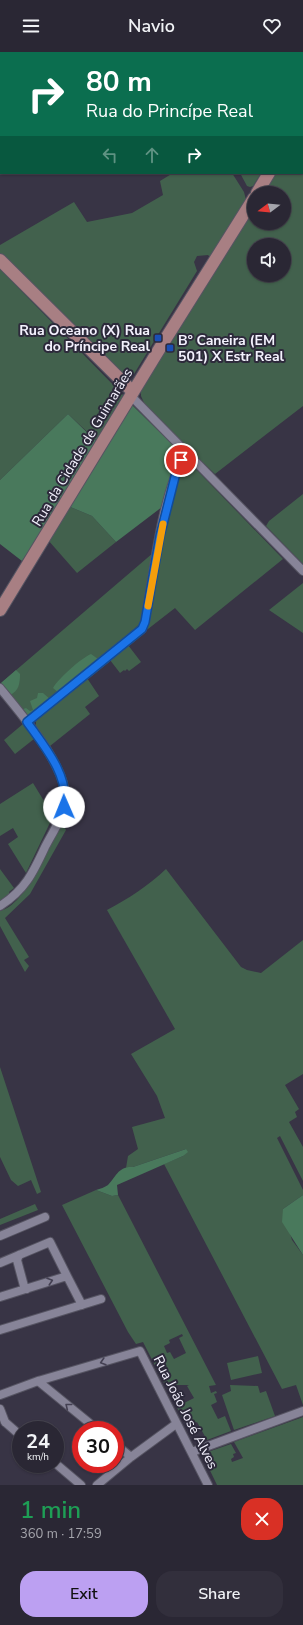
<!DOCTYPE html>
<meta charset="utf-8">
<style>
body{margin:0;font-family:"Nunito Sans",sans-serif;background:#322f3c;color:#f1f3f6;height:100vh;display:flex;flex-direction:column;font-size:15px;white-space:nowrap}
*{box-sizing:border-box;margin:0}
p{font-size:13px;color:#a5a5ac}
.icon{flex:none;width:22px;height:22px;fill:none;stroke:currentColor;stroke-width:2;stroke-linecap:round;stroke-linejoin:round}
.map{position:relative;height:1433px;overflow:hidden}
.drawer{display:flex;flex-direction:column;background:#2a2734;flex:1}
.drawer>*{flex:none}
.hud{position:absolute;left:0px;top:0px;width:303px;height:122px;box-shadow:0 1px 3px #0004,0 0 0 1px #46444f;background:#0b6e4f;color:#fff;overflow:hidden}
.needle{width:26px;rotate:254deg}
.tools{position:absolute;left:247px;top:134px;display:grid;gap:8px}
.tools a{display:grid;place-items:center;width:44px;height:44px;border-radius:50%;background:#2a2734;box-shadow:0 1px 3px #0004,0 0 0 1px #46444f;font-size:20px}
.speed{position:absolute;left:12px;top:1369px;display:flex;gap:8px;font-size:20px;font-weight:700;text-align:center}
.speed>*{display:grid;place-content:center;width:52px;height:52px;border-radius:50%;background:#2a2734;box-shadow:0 1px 3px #0004,0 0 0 1px #46444f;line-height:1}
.speed small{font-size:10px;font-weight:400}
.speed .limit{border:6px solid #d22;background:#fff;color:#111}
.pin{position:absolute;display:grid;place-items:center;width:34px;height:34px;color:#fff;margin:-17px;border:2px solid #fff;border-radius:50%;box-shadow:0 1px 4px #0007}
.me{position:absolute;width:44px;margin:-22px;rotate:359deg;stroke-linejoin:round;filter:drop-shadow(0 0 3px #0008)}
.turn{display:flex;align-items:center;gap:14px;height:84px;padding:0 20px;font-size:18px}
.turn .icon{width:52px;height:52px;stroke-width:2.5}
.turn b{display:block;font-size:28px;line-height:34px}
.lanes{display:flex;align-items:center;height:38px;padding:0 20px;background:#0003;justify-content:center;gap:20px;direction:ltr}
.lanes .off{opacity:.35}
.round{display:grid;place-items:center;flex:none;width:42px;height:42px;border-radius:16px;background:#322f3c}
.summary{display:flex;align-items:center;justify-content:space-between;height:68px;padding:0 20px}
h1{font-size:24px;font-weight:600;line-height:30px;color:#1e9e55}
.action{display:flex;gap:8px;margin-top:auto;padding:8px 20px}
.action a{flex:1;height:46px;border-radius:16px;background:#bca0f2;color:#111;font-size:16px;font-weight:600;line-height:46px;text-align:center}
.action a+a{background:#322f3c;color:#f1f3f6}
header{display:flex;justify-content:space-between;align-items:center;height:52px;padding:0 20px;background:#2a2734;font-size:18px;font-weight:600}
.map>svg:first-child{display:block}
</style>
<header><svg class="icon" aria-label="menu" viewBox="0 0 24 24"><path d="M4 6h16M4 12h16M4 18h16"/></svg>Navio<svg class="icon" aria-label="heart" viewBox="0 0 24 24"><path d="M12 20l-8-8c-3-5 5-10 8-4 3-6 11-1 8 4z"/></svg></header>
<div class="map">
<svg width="303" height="1433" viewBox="0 0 303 1433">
<rect width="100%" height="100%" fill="#383445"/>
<path fill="#42614d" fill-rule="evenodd" d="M 303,71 L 303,354 L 215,422 L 180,389 L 145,353 L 141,344 L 141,334 L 254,153 L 254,171 L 284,171 L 284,141 L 262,141 L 274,121 L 302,121 ZM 254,193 L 284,193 L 284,223 L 254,223 Z
M 173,121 L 232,121 L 244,140 L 246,148 L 210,205 L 208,203 L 197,204 L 194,210 L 197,219 L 134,322 L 124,324 L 119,322 L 0,202 L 0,193 L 74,150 L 87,170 L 132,161 L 163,143 L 160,129 Z
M 240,121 L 261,121 L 253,134 L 250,135 L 247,134 Z
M 0,217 L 123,343 L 122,348 L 97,389 L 68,362 L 0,428 Z
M 184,409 L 188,409 L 283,507 L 195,578 L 175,556 L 148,577 L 147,572 C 156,517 164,462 184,409 Z
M 303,442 L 303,512 L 266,474 L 269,469 Z
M 68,454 L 92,464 L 116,490 L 77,521 L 48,488 Z
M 153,501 L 141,571 L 59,641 L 26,663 L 1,631 Z
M 303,531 L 303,581 L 269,558 Z
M 128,593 L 141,610 L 129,619 L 127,617 L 125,619 L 124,618 L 120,621 L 110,608 Z
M 87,626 L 99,644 L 85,655 L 90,662 L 50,694 L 36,674 L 36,667 Z
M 23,672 L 34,687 L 15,702 L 4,688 Z
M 33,731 L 44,749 L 56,742 L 59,742 L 58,754 L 26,821 L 8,792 L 18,785 L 13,776 L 0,784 L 0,752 Z
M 60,770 L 62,771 L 66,778 L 30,842 L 5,866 L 29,905 L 24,908 L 29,914 L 25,920 L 0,874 L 0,859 C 26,853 49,794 60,770 Z
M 0,817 L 14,836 L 9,840 L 9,842 L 0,849 Z
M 166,817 L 241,915 L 247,918 L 261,921 L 303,888 L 303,1022 L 285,1033 L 299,1057 L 295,1060 L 297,1065 L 289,1070 L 303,1095 L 303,1129 L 280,1084 L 277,1086 L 303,1138 L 303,1143 L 283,1157 L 292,1188 L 303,1203 L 303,1353 L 296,1333 L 282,1337 L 164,1112 L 183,1104 L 186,1097 L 133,1115 L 126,1116 L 128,1104 L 138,1097 L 132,1075 L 165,1066 L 157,1044 L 131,1002 L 175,977 L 107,858 C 128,847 148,834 166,817 Z
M 0,1015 L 41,1140 L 37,1142 L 31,1128 L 18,1134 L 11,1128 L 0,1105 Z
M 96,1138 L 112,1144 L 118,1143 L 216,1333 L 209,1334 L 211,1341 L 216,1339 L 217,1341 L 214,1342 L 217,1350 L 211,1353 L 218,1367 L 225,1364 L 231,1379 L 207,1388 L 197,1370 L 187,1375 L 167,1336 L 174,1338 L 170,1341 L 173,1347 L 176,1346 L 180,1353 L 194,1346 L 187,1334 L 189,1333 L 165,1333 L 143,1290 L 136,1292 L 128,1280 L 62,1153 ZM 182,1282 L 183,1284 L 179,1286 L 186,1301 L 174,1307 L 170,1300 L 167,1301 L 164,1294 L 170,1291 L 169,1288 Z
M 35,1152 L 38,1158 L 0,1173 L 0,1167 Z
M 258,1304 L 262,1321 L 231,1328 L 227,1311 Z
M 230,1333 L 258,1334 L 260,1341 L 266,1339 L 275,1364 L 234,1378 L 222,1343 L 231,1339 Z
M 303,1365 L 303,1433 L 217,1433 L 202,1402 L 231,1392 L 236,1401 L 233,1402 L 234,1405 L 231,1407 L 232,1410 L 243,1406 L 234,1390 Z"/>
<path fill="#49795c" d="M 131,352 L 175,395 L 178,404 L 162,455 L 116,490 L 92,464 L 68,454 Z
M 68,362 L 99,392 L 22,509 L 0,492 L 0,428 Z
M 91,602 L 98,607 L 59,641 L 53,636 C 59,626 80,607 91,602 Z
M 16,618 L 20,622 C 20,631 19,639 10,643 L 1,631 Z
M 38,641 L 43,641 L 51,648 L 31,664 L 26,663 L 21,658 L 26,656 L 30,659 L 33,658 L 30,649 L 37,646 Z
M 186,1097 L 188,1100 L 183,1104 L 117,1133 L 118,1143 L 112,1144 L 96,1138 C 100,1137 105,1135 108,1133 C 116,1125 118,1114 133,1115 Z
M 303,1143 L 303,1203 L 282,1170 L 283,1157 Z"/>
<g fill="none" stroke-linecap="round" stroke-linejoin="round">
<g stroke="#565462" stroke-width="10">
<path id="minor" d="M 0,46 L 1,45
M 131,344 L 303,519
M 0,636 C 20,661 70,717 65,750 C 63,766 52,781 45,795 C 33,821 25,838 0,854
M 27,670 L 142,577 L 145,570 C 155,514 160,452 185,400
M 0,1184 L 45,1165
M 19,1203 L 17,1208 L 24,1234 L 27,1237
M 0,1211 L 50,1190 L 67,1224 L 0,1245
M 67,1224 L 82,1253
M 0,1278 L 101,1247
M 38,1329 L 98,1378
M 0,1343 L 38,1329 L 140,1299 L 208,1433
M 0,1357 L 5,1370
M 5,1370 L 21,1384
M 115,1392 L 131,1405
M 192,1400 L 303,1359
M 55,1411 L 81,1433
M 97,1433 L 131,1405 L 176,1372"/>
</g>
<g stroke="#565462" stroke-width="14">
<path id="secondary" d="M 302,65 L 303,64
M 257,141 L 269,121
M 0,208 L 133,340
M 0,558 L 163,291 L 254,146"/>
</g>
<use href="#minor" stroke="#878498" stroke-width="8"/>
<use href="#secondary" stroke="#a87f83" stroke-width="12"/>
</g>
<defs><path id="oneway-chevron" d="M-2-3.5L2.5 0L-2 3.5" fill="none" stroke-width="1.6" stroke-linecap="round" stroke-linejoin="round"/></defs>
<g stroke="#444052">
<use href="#oneway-chevron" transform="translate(50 1229) rotate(-18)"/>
<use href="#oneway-chevron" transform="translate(103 1310) rotate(163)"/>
<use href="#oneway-chevron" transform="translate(68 1354) rotate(-141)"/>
</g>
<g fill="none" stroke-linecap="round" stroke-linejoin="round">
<g stroke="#114b97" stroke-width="10">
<path id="route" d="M 64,755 C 70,724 44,694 27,670 L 142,577 L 145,570 L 160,484 L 177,417 L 181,408"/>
</g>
<use href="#route" stroke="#1a73e8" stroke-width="7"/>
<path stroke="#f59e0b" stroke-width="7" d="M 148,554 L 163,472"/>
</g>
<g fill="#1a4fb4" stroke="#2d2a3b" stroke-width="1.5">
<rect x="154" y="282" width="8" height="8" rx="2"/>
<rect x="166" y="292" width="8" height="8" rx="2"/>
</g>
<g text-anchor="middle" stroke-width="4" stroke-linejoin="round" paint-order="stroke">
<g font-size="14" font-weight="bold" fill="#f4f2fe" stroke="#2d2a3b" text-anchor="end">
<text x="150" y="283">Rua Oceano (X) Rua<tspan x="150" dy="16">do Príncipe Real</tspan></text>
<text x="178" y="293" text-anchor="start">Bº Caneira (EM<tspan x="178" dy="16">501) X Estr Real</tspan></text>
</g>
<g font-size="14" fill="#f4f2fe" stroke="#2d2a3b">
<text transform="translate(82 395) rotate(-59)" y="5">Rua da Cidade de Guimarães</text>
<text transform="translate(186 1360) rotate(63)" y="5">Rua João José Alves</text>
</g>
</g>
</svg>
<div class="tools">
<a><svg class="needle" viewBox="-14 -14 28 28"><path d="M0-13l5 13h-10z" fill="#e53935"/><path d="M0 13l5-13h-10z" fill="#a5a5ac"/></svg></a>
<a><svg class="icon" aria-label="sound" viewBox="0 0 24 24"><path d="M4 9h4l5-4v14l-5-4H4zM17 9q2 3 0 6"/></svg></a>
</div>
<div class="speed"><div>24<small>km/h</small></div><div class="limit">30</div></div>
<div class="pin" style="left:181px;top:408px;background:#d93025"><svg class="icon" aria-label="arrive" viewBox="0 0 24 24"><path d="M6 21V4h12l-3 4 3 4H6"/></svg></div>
<svg class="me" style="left:64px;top:755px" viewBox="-20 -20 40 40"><circle r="19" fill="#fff"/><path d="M0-13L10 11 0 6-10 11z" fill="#1a73e8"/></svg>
<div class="hud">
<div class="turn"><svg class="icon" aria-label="right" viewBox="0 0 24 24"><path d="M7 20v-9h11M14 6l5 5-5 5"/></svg><div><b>80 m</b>Rua do Princípe Real</div></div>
<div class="lanes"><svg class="icon off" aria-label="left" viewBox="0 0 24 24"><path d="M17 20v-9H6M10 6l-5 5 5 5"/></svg><svg class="icon off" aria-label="ahead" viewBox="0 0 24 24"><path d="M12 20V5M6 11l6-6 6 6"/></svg><svg class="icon" aria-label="right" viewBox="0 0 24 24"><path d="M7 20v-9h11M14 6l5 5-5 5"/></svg></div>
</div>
</div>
<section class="drawer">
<div class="summary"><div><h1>1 min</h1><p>360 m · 17:59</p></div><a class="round" style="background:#d93025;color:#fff"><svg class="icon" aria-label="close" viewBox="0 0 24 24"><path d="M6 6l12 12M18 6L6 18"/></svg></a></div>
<div class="action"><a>Exit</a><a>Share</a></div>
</section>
